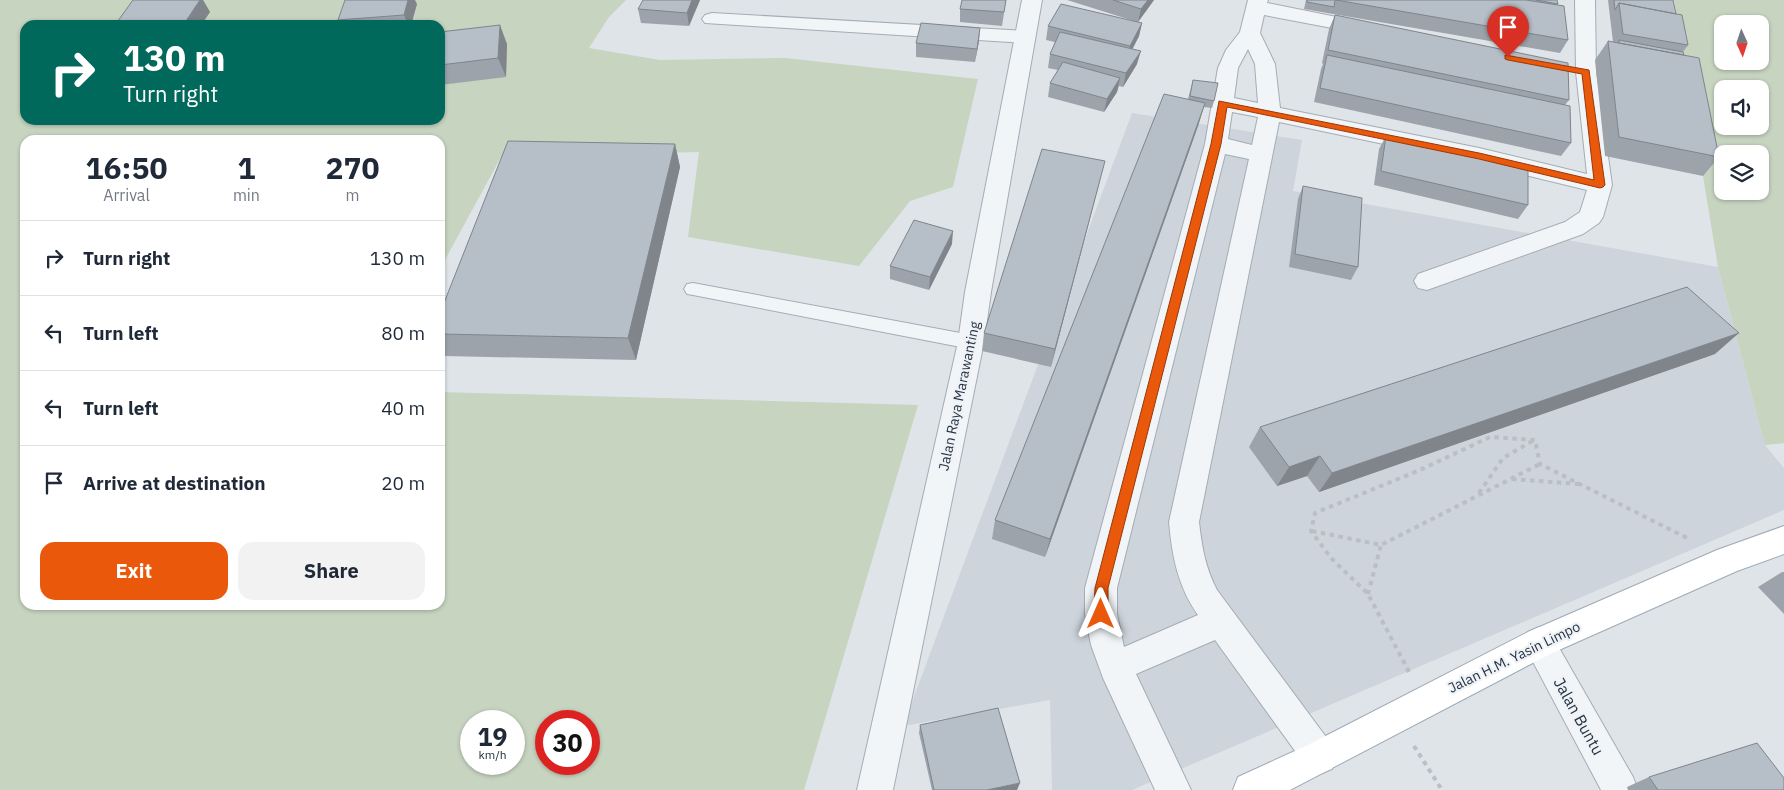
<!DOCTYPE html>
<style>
body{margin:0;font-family:"IBM Plex Sans",sans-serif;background:#f2f2f3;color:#1f2937;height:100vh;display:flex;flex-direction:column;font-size:19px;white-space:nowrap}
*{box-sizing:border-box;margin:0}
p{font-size:16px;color:#747a83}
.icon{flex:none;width:28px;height:28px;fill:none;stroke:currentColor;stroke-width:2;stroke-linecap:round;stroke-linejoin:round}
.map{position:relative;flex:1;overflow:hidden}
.sheet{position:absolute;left:20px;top:135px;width:425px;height:475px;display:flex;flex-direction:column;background:#fff;border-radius:15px;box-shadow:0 1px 4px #0004}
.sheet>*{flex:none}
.hud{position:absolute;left:20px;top:20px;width:425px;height:105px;border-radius:15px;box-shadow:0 1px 4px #0004;background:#00695c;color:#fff;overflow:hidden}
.needle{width:32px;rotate:177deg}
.tools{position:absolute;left:1714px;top:15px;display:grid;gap:10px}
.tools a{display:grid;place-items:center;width:55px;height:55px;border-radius:10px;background:#fff;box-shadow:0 1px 4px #0004;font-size:25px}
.speed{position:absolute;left:460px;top:710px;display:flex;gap:10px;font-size:25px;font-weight:700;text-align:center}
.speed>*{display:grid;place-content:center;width:65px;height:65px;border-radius:50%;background:#fff;box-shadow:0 1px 4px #0004;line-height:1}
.speed small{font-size:12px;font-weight:400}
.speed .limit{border:8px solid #d22;background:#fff;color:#111}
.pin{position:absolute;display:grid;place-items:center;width:42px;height:42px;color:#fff;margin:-51px -21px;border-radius:50% 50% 50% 0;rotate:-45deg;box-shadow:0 0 5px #0007}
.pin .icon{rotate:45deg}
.me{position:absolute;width:55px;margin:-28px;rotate:0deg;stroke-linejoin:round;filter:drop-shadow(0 0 4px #0008)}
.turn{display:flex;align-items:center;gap:18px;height:105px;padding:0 20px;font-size:22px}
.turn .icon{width:65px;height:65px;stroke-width:2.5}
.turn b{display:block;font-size:35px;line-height:42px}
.eta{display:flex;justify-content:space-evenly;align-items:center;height:85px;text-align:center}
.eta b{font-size:30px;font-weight:800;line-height:35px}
.cta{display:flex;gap:10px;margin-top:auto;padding:10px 20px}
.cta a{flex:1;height:58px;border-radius:15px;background:#ea580c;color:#fff;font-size:20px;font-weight:800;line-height:58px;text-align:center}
.cta a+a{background:#f2f2f3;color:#1f2937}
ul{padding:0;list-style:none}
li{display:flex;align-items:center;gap:15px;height:75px;padding:0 20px;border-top:1px solid #e0e1e3}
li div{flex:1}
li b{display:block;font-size:19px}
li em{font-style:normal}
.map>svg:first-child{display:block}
</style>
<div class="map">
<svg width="1784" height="790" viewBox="0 0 1784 790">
<rect width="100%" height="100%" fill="#dfe4e9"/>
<path fill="#cdd4dc" d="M 1132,113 L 1302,140 L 1293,191 L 1718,267 L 1765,445 L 1784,468 L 1784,510 L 1132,790 L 1052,790 L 1050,700 L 903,726 Z"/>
<path fill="#c7d4c0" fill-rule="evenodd" d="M 0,0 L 626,0 L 609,17 L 589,48 L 660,60 L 785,58 L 978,79 L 953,187 L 910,201 L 859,266 L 688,237 L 699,152 L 501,157 L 440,269 L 440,140 L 25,140 L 25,605 L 440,605 L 440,392 L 918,405 L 804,790 L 0,790 ZM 25,25 L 440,25 L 440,120 L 25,120 ZM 471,721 L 514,721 L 514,764 L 471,764 ZM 546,721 L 589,721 L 589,764 L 546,764 Z
M 1674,0 L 1784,0 L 1784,443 L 1765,445 L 1718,267 ZM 1722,24 L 1760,24 L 1760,61 L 1722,61 ZM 1722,89 L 1760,89 L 1760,126 L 1722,126 ZM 1722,154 L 1760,154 L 1760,191 L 1722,191 Z"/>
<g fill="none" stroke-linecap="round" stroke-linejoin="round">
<g stroke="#a4acb4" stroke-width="2">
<path id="service" d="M 693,283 L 971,335 L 977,337 L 980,342 L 977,347 L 971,349 L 693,295 L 687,294 L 684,289 L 687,284 Z"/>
</g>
<g stroke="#a4acb4" stroke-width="2">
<path id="minor" d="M 1248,0 L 1268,0 L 1267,3 L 1376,25 L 1379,29 L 1376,33 L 1369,35 L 1264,15 L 1260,33 L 1275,64 L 1280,108 L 1479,148 L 1587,174 L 1576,72 L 1575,0 L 1595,0 L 1596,72 L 1612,185 L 1603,217 L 1599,223 L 1583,234 L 1427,290 L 1418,288 L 1414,281 L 1418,274 L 1565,222 L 1580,212 L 1587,190 L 1479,164 L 1279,122 L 1199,522 C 1202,547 1205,567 1217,590 L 1332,745 L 1337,757 L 1332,769 L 1320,774 L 1308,769 L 1215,640 L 1136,674 L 1191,790 L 1155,790 L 1103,678 L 1091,645 L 1085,614 L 1085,588 L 1205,144 L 1218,68 L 1226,50 L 1240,32 ZM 1248,49 L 1255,64 L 1258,103 L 1234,98 L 1238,68 ZM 1232,112 L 1258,117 L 1252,145 L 1228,139 ZM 1225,154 L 1249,159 L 1169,522 C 1172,556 1178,587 1198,615 L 1124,647 L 1117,614 L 1117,588 Z
M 712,13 L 1025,31 L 1032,33 L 1035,37 L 1032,41 L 1025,43 L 705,23 L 702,19 L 705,15 Z
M 1539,627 L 1550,632 L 1633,777 L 1638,790 L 1601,790 L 1523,643 L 1528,632 Z"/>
</g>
<g stroke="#a4acb4" stroke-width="2">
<path id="tertiary" d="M 1022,0 L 1042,0 L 991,292 L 984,342 L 893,790 L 857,790 L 958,342 L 965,292 Z"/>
</g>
<g stroke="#9daab6" stroke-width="2">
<path id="primary" d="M 1784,526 L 1784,554 L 1737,571 L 1550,654 L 1290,790 L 1233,790 L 1238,777 L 1308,745 L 1528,632 L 1717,550 Z"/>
</g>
<path stroke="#b9bfc4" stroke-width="4" stroke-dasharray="4.5 4.5" stroke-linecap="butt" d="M 1512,479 L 1579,484
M 1479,493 L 1503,458 L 1534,440
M 1312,531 L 1381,545 L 1540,464
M 1368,594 L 1381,545
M 1409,672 L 1368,594 L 1331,558 L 1311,531 L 1315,513 L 1420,470 L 1490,437 L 1535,440 L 1540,464 L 1689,539
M 1414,746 L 1442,790"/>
<use href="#service" fill="#f2f5f7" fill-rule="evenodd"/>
<use href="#minor" fill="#f2f5f7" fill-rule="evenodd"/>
<use href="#tertiary" fill="#f2f5f7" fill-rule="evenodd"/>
<use href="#primary" fill="#fff" fill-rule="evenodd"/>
</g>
<path fill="#9da3ab" d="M 133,0 L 203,0 L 210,12 L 201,25 L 115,25 Z
M 700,0 L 689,26 L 641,23 L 638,9 Z
M 1006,0 L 1002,26 L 960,22 L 960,9 Z
M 1067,0 L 1154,0 L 1138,22 L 1142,23 L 1139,36 L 1132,49 L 1137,64 L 1123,87 L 1119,86 L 1117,92 L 1104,112 L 1048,97 L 1050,83 L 1058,70 L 1048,68 L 1050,54 L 1055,42 L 1046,40 L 1048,26 L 1134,21 Z
M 1306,0 L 1557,0 L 1558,4 L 1557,5 L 1568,40 L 1560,53 L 1304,9 Z
M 1608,0 L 1673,0 L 1676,14 L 1688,45 L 1683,52 L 1684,55 L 1719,157 L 1703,176 L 1605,156 L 1595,60 L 1608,41 L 1613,42 Z
M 417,4 L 411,25 L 341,25 L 338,20 Z
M 1335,15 L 1569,100 L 1565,105 L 1571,143 L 1561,156 L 1314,102 L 1321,69 L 1323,64 L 1322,63 L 1329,29 Z
M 440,32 L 507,44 L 506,77 L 440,85 Z
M 979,41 L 975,62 L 916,57 L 916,43 Z
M 1193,80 L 1214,101 L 1212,108 L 1204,107 L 1198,126 L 1045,557 L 992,539 L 995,520 L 1188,99 Z
M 1386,136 L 1528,205 L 1518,219 L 1374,185 L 1379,149 Z
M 675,144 L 680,167 L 636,360 L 444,356 L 440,348 L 440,313 Z
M 1100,180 L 1051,367 L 982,351 L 984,333 Z
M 1303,186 L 1358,267 L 1351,280 L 1289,267 L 1298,199 Z
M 952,244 L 929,290 L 890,279 L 890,266 Z
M 1715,354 L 1319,492 L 1307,476 L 1277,486 L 1249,447 L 1260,427 Z
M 1782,572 L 1784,572 L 1784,614 L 1758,587 Z
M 920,725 L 1017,790 L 932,790 L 919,733 Z
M 1649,777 L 1784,790 L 1628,790 L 1627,787 Z"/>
<path fill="#7f858b" d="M 200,0 L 203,0 L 210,12 L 201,25 L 185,25 L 184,24 Z
M 408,0 L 415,0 L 417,4 L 411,25 L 408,25 L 404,15 Z
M 692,0 L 700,0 L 689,26 L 687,13 Z
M 1148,0 L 1154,0 L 1138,22 L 1141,9 Z
M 1142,23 L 1139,36 L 1127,60 L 1130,46 Z
M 500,25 L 507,44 L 506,77 L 498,58 Z
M 980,28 L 979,41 L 975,62 L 977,49 Z
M 1141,51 L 1137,64 L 1123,87 L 1126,73 Z
M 1120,78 L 1117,92 L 1104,112 L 1107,99 Z
M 1205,103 L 1198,126 L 1045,557 L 1050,539 Z
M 675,144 L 680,167 L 636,360 L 628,338 Z
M 1105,161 L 1100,180 L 1051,367 L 1055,349 Z
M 953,231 L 952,244 L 929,290 L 930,277 Z
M 1739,333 L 1715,354 L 1319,492 L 1332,473 Z
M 1320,456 L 1307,476 L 1277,486 L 1289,467 Z
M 1020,783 L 1017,790 L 987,790 Z"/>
<path fill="#b6bec7" stroke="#7f858b" d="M 133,0 L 200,0 L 184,24 L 115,25 Z
M 345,0 L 408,0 L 404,15 L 338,20 Z
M 643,0 L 692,0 L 687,13 L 638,9 Z
M 962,0 L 1006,0 L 1004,12 L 960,9 Z
M 1113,0 L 1148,0 L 1141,9 Z
M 1307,0 L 1335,0 L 1334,7 L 1307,2 Z
M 1336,0 L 1526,0 L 1564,6 L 1568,40 Z
M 1536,0 L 1557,0 L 1558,4 Z
M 1614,0 L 1673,0 L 1676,14 L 1619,3 L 1615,10 Z
M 1619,3 L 1682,15 L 1688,45 L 1623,34 Z
M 1061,4 L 1142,23 L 1130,46 L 1048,26 Z
M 1335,15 L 1568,63 L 1569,100 L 1328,50 Z
M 921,23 L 980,28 L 977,49 L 916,43 Z
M 500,25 L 498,58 L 440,65 L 440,32 Z
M 1060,32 L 1141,51 L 1126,73 L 1050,54 Z
M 1619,40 L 1683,52 L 1684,55 L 1619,43 Z
M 1608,41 L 1699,58 L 1719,157 L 1619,137 Z
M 1327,55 L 1570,106 L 1571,143 L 1320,88 Z
M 1063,62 L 1120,78 L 1107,99 L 1050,83 Z
M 1193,80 L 1218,83 L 1214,101 L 1190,96 Z
M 1164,94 L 1205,103 L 1050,539 L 995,520 Z
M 1386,136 L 1528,168 L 1528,205 L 1381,171 Z
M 508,141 L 675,144 L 628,338 L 440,334 L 440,313 Z
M 1042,149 L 1105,161 L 1055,349 L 984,333 Z
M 1303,186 L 1362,198 L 1358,267 L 1295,254 Z
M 914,220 L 953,231 L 930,277 L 890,266 Z
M 1687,287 L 1739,333 L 1332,473 L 1320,456 L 1289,467 L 1260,427 Z
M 998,708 L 1020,783 L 987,790 L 934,790 L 920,725 Z
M 1757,743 L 1784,778 L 1784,790 L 1658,790 L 1649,777 Z"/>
<path fill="#ea580c" stroke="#983908" d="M 1505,55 L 1589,70 L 1605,185 L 1603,187 L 1600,188 L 1479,159 L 1227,107 L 1221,144 L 1108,588 L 1108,614 L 1106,618 L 1101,620 L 1096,618 L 1094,614 L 1095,588 L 1211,144 L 1219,101 L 1479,153 L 1594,180 L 1582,74 L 1508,60 L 1505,59 Z"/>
<g text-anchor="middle" stroke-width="4.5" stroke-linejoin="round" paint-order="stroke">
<g font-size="14" fill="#273442" stroke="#eff3f7">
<text transform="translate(959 396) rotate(-78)" y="5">Jalan Raya Marawanting</text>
<text transform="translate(1514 657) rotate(-26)" y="5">Jalan H.M. Yasin Limpo</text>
</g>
<g font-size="16" fill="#273442" stroke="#eff3f7">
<text transform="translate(1579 716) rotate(61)" y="6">Jalan Buntu</text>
</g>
</g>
</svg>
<div class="tools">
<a><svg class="needle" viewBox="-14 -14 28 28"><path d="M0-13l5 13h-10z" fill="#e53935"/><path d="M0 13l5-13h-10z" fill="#747a83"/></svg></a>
<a><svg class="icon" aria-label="sound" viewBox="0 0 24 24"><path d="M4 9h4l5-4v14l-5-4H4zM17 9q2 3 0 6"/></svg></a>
<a><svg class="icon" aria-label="layers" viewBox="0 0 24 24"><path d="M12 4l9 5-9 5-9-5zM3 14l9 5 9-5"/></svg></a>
</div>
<div class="speed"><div>19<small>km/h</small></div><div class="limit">30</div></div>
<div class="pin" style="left:1508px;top:57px;background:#d93025"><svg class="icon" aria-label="arrive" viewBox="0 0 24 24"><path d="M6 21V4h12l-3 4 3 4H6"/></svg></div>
<svg class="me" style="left:1101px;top:614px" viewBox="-20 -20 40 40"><path d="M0-17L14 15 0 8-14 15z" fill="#ea580c" stroke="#fff" stroke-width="4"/></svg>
<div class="hud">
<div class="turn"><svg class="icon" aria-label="right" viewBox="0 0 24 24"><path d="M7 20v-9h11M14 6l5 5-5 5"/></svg><div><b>130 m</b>Turn right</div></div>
</div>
<section class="sheet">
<div class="eta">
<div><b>16:50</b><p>Arrival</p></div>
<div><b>1</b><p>min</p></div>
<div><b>270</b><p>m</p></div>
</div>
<ul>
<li><svg class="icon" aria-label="right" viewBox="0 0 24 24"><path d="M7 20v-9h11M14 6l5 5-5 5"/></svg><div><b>Turn right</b></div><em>130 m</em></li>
<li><svg class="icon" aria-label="left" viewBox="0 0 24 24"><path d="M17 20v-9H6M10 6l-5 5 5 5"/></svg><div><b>Turn left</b></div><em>80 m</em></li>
<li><svg class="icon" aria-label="left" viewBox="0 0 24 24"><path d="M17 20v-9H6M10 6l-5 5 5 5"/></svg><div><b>Turn left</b></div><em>40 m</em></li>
<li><svg class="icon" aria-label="arrive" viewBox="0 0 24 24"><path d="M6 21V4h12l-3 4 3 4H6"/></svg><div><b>Arrive at destination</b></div><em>20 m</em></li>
</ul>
<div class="cta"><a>Exit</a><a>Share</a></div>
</section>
</div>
